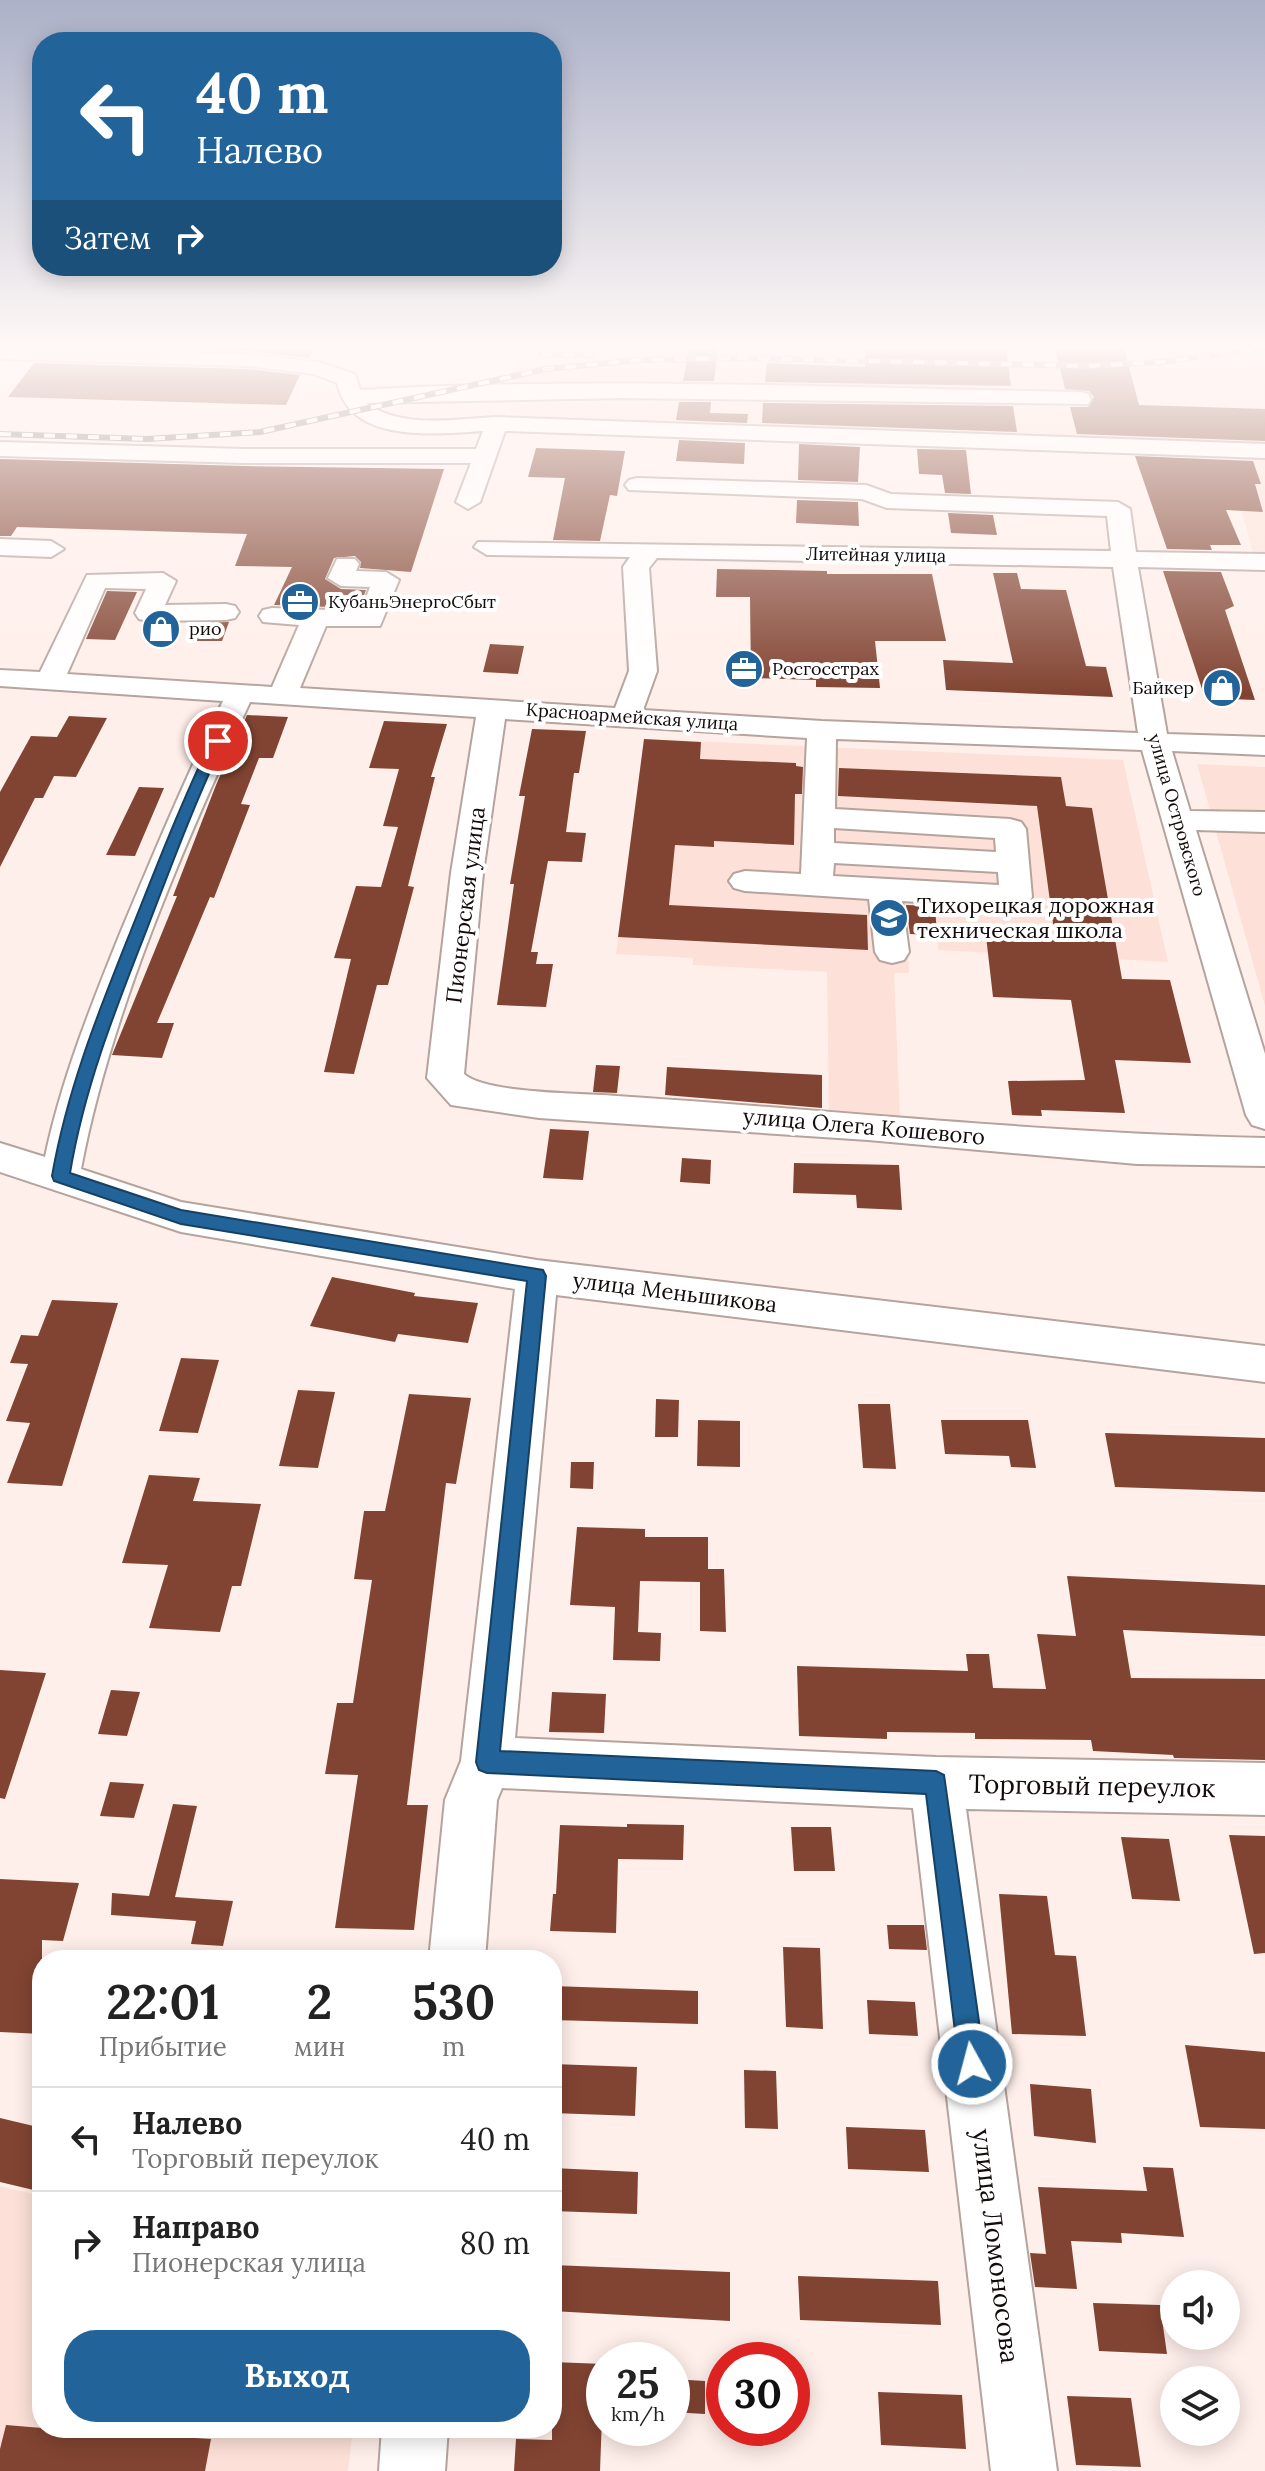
<!DOCTYPE html>
<html lang="ru">
<meta charset="utf-8">
<style>
body{margin:0;font-family:Lora,serif;background:#f2f2f2;color:#222;height:100vh;display:flex;flex-direction:column;font-size:30px;white-space:nowrap}
*{box-sizing:border-box;margin:0}
p{font-size:26px;color:#767676}
.icon{flex:none;width:44px;height:44px;fill:none;stroke:currentColor;stroke-width:2;stroke-linecap:round;stroke-linejoin:round}
.map{position:relative;flex:1;overflow:hidden}
.panel{position:absolute;left:32px;top:1950px;width:530px;height:488px;display:flex;flex-direction:column;background:#fff;border-radius:32px;box-shadow:0 4px 20px #0003}
.panel>*{flex:none}
.banner{position:absolute;left:32px;top:32px;width:530px;height:244px;border-radius:32px;box-shadow:0 4px 20px #0003;background:#226499;color:#fff;overflow:hidden}
.buttons{position:absolute;left:1160px;top:2270px;display:grid;gap:16px}
.buttons a{display:grid;place-items:center;width:80px;height:80px;border-radius:50%;background:#fff;box-shadow:0 4px 20px #0003;font-size:40px}
.speed{position:absolute;left:586px;top:2342px;display:flex;gap:16px;font-size:40px;font-weight:700;text-align:center}
.speed>*{display:grid;place-content:center;width:104px;height:104px;border-radius:50%;background:#fff;box-shadow:0 4px 20px #0003;line-height:1}
.speed small{font-size:20px;font-weight:400}
.speed .limit{border:12px solid #d22;background:#fff;color:#111}
.pin{position:absolute;display:grid;place-items:center;width:68px;height:68px;color:#fff;margin:-34px;border:4px solid #fff;border-radius:50%;box-shadow:0 2px 8px #0007}
.me{position:absolute;width:88px;margin:-44px;rotate:353deg;stroke-linejoin:round;filter:drop-shadow(0 0 6px #0008)}
.turn{display:flex;align-items:center;gap:28px;height:168px;padding:0 32px;font-size:36px}
.turn .icon{width:104px;height:104px;stroke-width:2.5}
.turn b{display:block;font-size:56px;line-height:68px}
.then{display:flex;align-items:center;height:76px;padding:0 32px;background:#0003;gap:16px;font-size:30px}
.eta{display:flex;justify-content:space-evenly;align-items:center;height:136px;text-align:center}
.eta b{font-size:48px;font-weight:700;line-height:56px}
.action{display:flex;gap:16px;margin-top:auto;padding:16px 32px}
.action a{flex:1;height:92px;border-radius:32px;background:#226499;color:#fff;font-size:32px;font-weight:700;line-height:92px;text-align:center}
ul{padding:0;list-style:none}
li{display:flex;align-items:center;gap:24px;height:104px;padding:0 32px;border-top:2px solid #e0e0e0}
li div{flex:1}
li b{display:block;font-size:30px}
li em{font-style:normal}
.map>svg:first-child{display:block}
</style>
<div class="map">
<svg width="1265" height="2471" viewBox="0 0 1265 2471">
<rect width="100%" height="100%" fill="#ffefea"/>
<path fill="#fde1d8" d="M 518,348 L 1265,348 L 1265,445 L 509,422 Z
M 1226,455 L 1265,456 L 1265,556 L 1254,556 Z
M 644,739 L 1123,760 L 1168,962 L 938,950 L 937,935 L 907,934 L 909,973 L 894,973 L 900,1118 L 829,1114 L 827,972 L 693,965 L 693,958 L 616,954 Z
M 1197,764 L 1265,767 L 1265,1006 Z
M 0,2186 L 42,2196 L 42,2428 L 353,2428 L 348,2471 L 0,2471 Z"/>
<path fill="#824432" d="M 140,348 L 314,348 L 309,358 L 247,351 Z
M 689,348 L 718,348 L 714,381 L 683,381 Z
M 865,348 L 1006,348 L 1011,386 L 765,382 L 767,363 L 865,367 Z
M 1055,348 L 1124,348 L 1139,405 L 1265,409 L 1265,441 L 1077,434 L 1070,407 L 1088,407 L 1094,397 L 1089,391 L 1065,389 Z
M 34,363 L 247,369 L 300,375 L 286,405 L 8,397 Z
M 679,402 L 711,402 L 710,413 L 748,414 L 747,423 L 676,420 Z
M 763,403 L 1013,406 L 1017,432 L 762,423 Z
M 679,440 L 745,443 L 744,464 L 676,461 Z
M 799,444 L 860,447 L 858,482 L 798,480 Z
M 536,448 L 625,451 L 617,496 L 610,495 L 600,541 L 553,540 L 565,478 L 528,477 Z
M 917,449 L 966,450 L 971,494 L 945,493 L 942,475 L 919,474 Z
M 1135,456 L 1253,461 L 1261,484 L 1255,484 L 1263,512 L 1226,510 L 1241,545 L 1210,545 L 1212,550 L 1167,549 Z
M 0,459 L 244,466 L 444,469 L 411,572 L 360,568 L 361,562 L 355,556 L 334,558 L 325,579 L 341,589 L 366,590 L 359,608 L 274,605 L 292,567 L 235,566 L 247,534 L 17,527 L 11,536 L 0,536 Z
M 797,500 L 858,502 L 859,526 L 796,523 Z
M 948,513 L 993,515 L 997,535 L 951,533 Z
M 717,569 L 827,571 L 827,574 L 932,574 L 946,641 L 875,641 L 880,688 L 816,687 L 816,680 L 751,678 L 750,597 L 716,597 Z
M 1163,571 L 1221,572 L 1234,606 L 1225,610 L 1255,700 L 1205,698 Z
M 993,573 L 1017,573 L 1021,589 L 1066,590 L 1086,666 L 1106,667 L 1113,697 L 946,690 L 943,660 L 1013,663 Z
M 107,591 L 137,592 L 115,640 L 86,639 Z
M 229,622 L 222,641 L 190,641 L 197,623 Z
M 490,644 L 524,646 L 518,674 L 483,672 Z
M 247,715 L 288,717 L 273,758 L 259,758 L 241,804 L 250,805 L 214,898 L 210,897 L 157,1023 L 174,1023 L 162,1058 L 112,1055 L 177,896 L 173,896 L 216,785 Z
M 69,716 L 107,718 L 76,777 L 54,776 L 43,798 L 35,798 L 0,867 L 0,792 L 31,736 L 57,737 Z
M 384,721 L 447,724 L 431,777 L 435,777 L 408,886 L 414,887 L 388,985 L 377,985 L 354,1074 L 324,1072 L 351,959 L 334,958 L 356,886 L 381,887 L 398,827 L 383,826 L 399,769 L 369,768 Z
M 532,729 L 586,731 L 579,773 L 574,773 L 566,832 L 586,833 L 582,862 L 548,861 L 531,952 L 538,952 L 536,964 L 553,964 L 546,1007 L 497,1005 L 514,884 L 510,884 L 525,796 L 519,796 Z
M 644,739 L 701,742 L 700,759 L 796,763 L 796,766 L 803,767 L 802,794 L 795,794 L 794,845 L 714,841 L 714,847 L 675,845 L 669,905 L 867,915 L 868,950 L 618,937 Z
M 839,768 L 1061,777 L 1066,806 L 1092,808 L 1122,979 L 1170,980 L 1191,1063 L 1115,1060 L 1125,1113 L 1041,1110 L 1042,1116 L 1012,1115 L 1008,1081 L 1085,1080 L 1071,1000 L 993,997 L 986,936 L 1055,938 L 1037,806 L 838,796 Z
M 139,787 L 164,788 L 135,856 L 106,855 Z
M 906,905 L 935,906 L 937,935 L 910,934 Z
M 596,1065 L 620,1066 L 617,1093 L 593,1092 Z
M 667,1067 L 822,1075 L 822,1108 L 665,1095 Z
M 550,1129 L 589,1131 L 583,1180 L 543,1178 Z
M 682,1158 L 711,1160 L 710,1184 L 680,1182 Z
M 794,1163 L 899,1165 L 902,1210 L 857,1208 L 856,1195 L 793,1193 Z
M 332,1277 L 415,1293 L 414,1296 L 478,1303 L 468,1343 L 398,1334 L 395,1342 L 310,1326 Z
M 52,1300 L 118,1303 L 62,1486 L 7,1483 L 30,1423 L 6,1421 L 28,1364 L 10,1363 L 21,1335 L 38,1336 Z
M 181,1358 L 219,1360 L 198,1433 L 159,1431 Z
M 298,1390 L 335,1392 L 318,1468 L 279,1466 Z
M 409,1394 L 471,1398 L 456,1484 L 446,1483 L 407,1805 L 428,1805 L 414,1930 L 335,1928 L 358,1775 L 325,1774 L 337,1703 L 353,1703 L 372,1580 L 354,1579 L 364,1511 L 385,1511 Z
M 656,1399 L 679,1400 L 678,1437 L 655,1437 Z
M 858,1404 L 890,1404 L 896,1469 L 863,1468 Z
M 698,1420 L 740,1421 L 740,1467 L 697,1466 Z
M 941,1420 L 1028,1420 L 1036,1468 L 1011,1467 L 1009,1456 L 945,1454 Z
M 1105,1433 L 1265,1438 L 1265,1492 L 1115,1487 Z
M 571,1462 L 594,1462 L 593,1489 L 570,1488 Z
M 149,1475 L 200,1478 L 193,1501 L 261,1504 L 241,1586 L 232,1586 L 220,1632 L 149,1628 L 168,1565 L 122,1563 Z
M 577,1527 L 645,1529 L 645,1537 L 708,1537 L 708,1569 L 724,1569 L 726,1632 L 700,1631 L 700,1582 L 640,1581 L 638,1632 L 661,1633 L 660,1661 L 613,1660 L 615,1607 L 570,1605 Z
M 1067,1576 L 1265,1585 L 1265,1636 L 1123,1630 L 1131,1678 L 1265,1679 L 1265,1760 L 1174,1758 L 1173,1755 L 1093,1751 L 1091,1740 L 975,1739 L 975,1733 L 887,1732 L 887,1739 L 799,1736 L 797,1666 L 968,1671 L 966,1654 L 989,1654 L 993,1688 L 1046,1689 L 1037,1634 L 1076,1636 Z
M 0,1670 L 46,1673 L 5,1799 L 0,1798 Z
M 111,1690 L 140,1692 L 127,1736 L 98,1734 Z
M 552,1692 L 606,1694 L 604,1733 L 549,1732 Z
M 110,1782 L 144,1784 L 134,1818 L 100,1816 Z
M 173,1804 L 197,1806 L 175,1897 L 233,1901 L 223,1946 L 191,1944 L 196,1921 L 111,1915 L 112,1893 L 149,1896 Z
M 627,1824 L 684,1825 L 683,1860 L 618,1859 L 616,1933 L 550,1931 L 553,1894 L 556,1894 L 560,1825 L 627,1827 Z
M 791,1827 L 831,1827 L 835,1871 L 794,1871 Z
M 1229,1835 L 1265,1836 L 1265,1953 L 1254,1954 Z
M 1121,1837 L 1169,1839 L 1180,1901 L 1132,1899 Z
M 0,1879 L 79,1883 L 63,1941 L 42,1940 L 42,2034 L 0,2032 Z
M 999,1894 L 1047,1896 L 1055,1955 L 1076,1956 L 1086,2036 L 1012,2034 Z
M 887,1925 L 924,1925 L 927,1950 L 889,1949 Z
M 783,1947 L 820,1948 L 823,2029 L 786,2027 Z
M 552,1986 L 698,1991 L 698,2024 L 552,2020 Z
M 867,2000 L 915,2002 L 918,2036 L 869,2034 Z
M 1185,2045 L 1265,2052 L 1265,2129 L 1200,2127 Z
M 552,2064 L 637,2067 L 635,2116 L 552,2113 Z
M 744,2070 L 776,2071 L 778,2129 L 745,2128 Z
M 1030,2084 L 1091,2089 L 1096,2143 L 1034,2136 Z
M 0,2118 L 42,2128 L 42,2192 L 0,2182 Z
M 846,2127 L 925,2130 L 929,2172 L 848,2169 Z
M 1143,2167 L 1173,2168 L 1184,2237 L 1121,2233 L 1122,2243 L 1071,2241 L 1077,2289 L 1035,2287 L 1030,2253 L 1046,2254 L 1038,2187 L 1147,2191 Z
M 552,2168 L 638,2172 L 637,2214 L 552,2211 Z
M 552,2265 L 730,2272 L 730,2321 L 552,2311 Z
M 798,2276 L 938,2281 L 941,2325 L 800,2320 Z
M 1093,2303 L 1160,2305 L 1167,2354 L 1099,2351 Z
M 552,2362 L 604,2364 L 600,2471 L 514,2471 L 516,2439 L 552,2440 Z
M 672,2379 L 705,2381 L 705,2414 L 672,2412 Z
M 878,2392 L 962,2395 L 966,2449 L 881,2445 Z
M 1067,2396 L 1131,2398 L 1141,2467 L 1076,2465 Z
M 6,2425 L 42,2428 L 211,2439 L 205,2471 L 0,2471 L 0,2449 Z"/>
<g fill="none" stroke-linecap="round" stroke-linejoin="round">
<g stroke="#b5a39d" stroke-width="4">
<path id="minor" d="M 0,348 L 247,354 L 318,362 L 355,374 L 360,390 C 599,376 841,388 1080,392 L 1088,394 L 1091,399 L 1088,404 L 622,398 L 366,403 C 402,429 455,419 496,417 L 1265,444 L 1265,458 L 505,431 L 480,502 L 468,509 L 456,502 L 471,463 L 244,463 L 0,456 L 0,442 L 244,449 L 476,449 L 483,431 C 435,434 350,444 337,383 L 314,374 L 247,366 L 0,359 Z
M 637,478 L 866,485 L 891,494 L 1118,502 L 1130,509 L 1136,552 L 1265,554 L 1265,570 L 1138,567 L 1167,734 L 1265,737 L 1265,755 L 1172,751 L 1190,811 L 1265,812 L 1265,832 L 1196,830 L 1265,1054 L 1265,1129 L 1252,1125 L 1246,1115 L 1142,750 L 836,739 L 835,809 L 1010,819 L 1021,822 L 1026,829 L 1032,897 L 1028,904 L 1016,908 L 902,901 L 909,952 L 904,960 L 892,963 L 880,960 L 875,952 L 869,899 L 745,891 L 734,888 L 729,881 L 734,874 L 745,871 L 801,874 L 807,738 L 505,719 L 483,873 L 464,1074 C 486,1094 584,1093 617,1096 C 833,1110 1049,1134 1265,1138 L 1265,1166 L 1137,1164 L 868,1140 L 539,1118 L 451,1105 L 427,1078 L 451,873 L 476,717 L 250,702 C 184,845 110,1015 81,1169 L 181,1202 L 537,1260 L 1265,1346 L 1265,1382 L 556,1295 L 515,1738 L 936,1757 L 1265,1763 L 1265,1815 L 966,1809 L 1057,2471 L 991,2471 L 913,1808 L 502,1788 L 497,1800 L 485,1960 L 429,1960 L 445,1800 L 461,1761 L 515,1289 L 181,1232 L 0,1172 L 0,1143 L 45,1157 C 61,1081 90,1008 119,936 C 152,857 185,778 223,701 L 0,686 L 0,670 L 40,672 L 87,575 L 163,573 L 176,581 L 165,605 L 226,604 L 235,606 L 239,612 L 235,618 L 226,620 L 148,621 L 139,619 L 135,613 L 146,589 L 105,588 L 67,674 L 272,687 L 299,625 L 263,622 L 259,616 L 263,610 L 272,608 L 361,611 L 370,587 L 341,586 L 328,578 L 337,559 L 355,559 L 359,564 L 356,571 L 386,572 L 399,580 L 380,626 L 326,626 L 300,688 L 615,708 L 629,671 L 623,567 L 630,557 L 487,555 L 474,547 L 478,542 L 1111,551 L 1107,516 L 887,508 L 862,499 L 629,490 L 625,485 L 629,480 ZM 657,558 L 1113,567 L 1138,733 L 822,721 L 643,710 L 657,671 L 649,568 ZM 834,828 L 995,838 L 996,852 L 834,843 ZM 834,863 L 998,872 L 999,885 L 833,876 Z
M 0,539 L 51,541 L 64,549 L 51,557 L 0,555 Z
M 382,2428 L 448,2428 L 445,2471 L 379,2471 Z"/>
</g>
<use href="#minor" fill="#fff" fill-rule="evenodd"/>
<g stroke="#8c807d" stroke-width="6">
<path id="rail" d="M 541,354 L 593,355
M 737,358 L 1086,366 L 1162,362 L 1264,348
M 0,434 L 147,439 L 260,432 L 546,369 L 638,360 L 746,358"/>
</g>
<use href="#rail" stroke="#fff" stroke-width="4" stroke-dasharray="11" stroke-linecap="butt"/>
</g>
<linearGradient id="sky" x2="0" y2="1"><stop stop-color="#acb1c8"/><stop offset="0.5" stop-color="#fff8f6"/><stop offset="1" stop-color="#fff8f6" stop-opacity="0"/></linearGradient>
<rect width="1265" height="694" fill="url(#sky)"/>
<path fill="#226499" stroke="#164163" stroke-width="2" d="M 218,737 L 224,741 C 194,804 170,869 145,934 C 114,1013 84,1089 70,1173 L 181,1210 L 543,1270 L 546,1276 L 500,1751 L 936,1771 L 944,1775 L 985,2064 L 982,2074 L 972,2078 L 963,2074 L 959,2064 L 926,1794 L 487,1773 L 479,1770 L 476,1762 L 527,1281 L 181,1224 L 54,1181 L 52,1176 C 67,1090 98,1013 130,933 C 156,868 181,803 211,741 Z"/>
<defs>
<g id="office-disc" transform="scale(2)"><circle r="9.5" fill="#226499" stroke="#fff"/><path d="M-6-3h4V-5.5h4V-3h4V5H-6ZM-1-4.5V-3h2v-1.5ZM-6 0V1H6V0Z" fill="#fff"/></g>
<g id="shop-disc" transform="scale(2)"><circle r="9.5" fill="#226499" stroke="#fff"/><path d="M-5-2.5h2.3a2.7 3.5 0 0 1 5.4 0H5L5.5 6h-11ZM-1.5-2.5h3a1.5 2.3 0 0 0-3 0Z" fill="#fff"/></g>
<g id="university-disc" transform="scale(2)"><circle r="9.5" fill="#226499" stroke="#fff"/><path d="M0-5L7-2L0 1L-7-2ZM-4 1L0 2.5L4 1V4Q0 6-4 4Z" fill="#fff"/></g>
</defs>
<g fill-rule="evenodd">
<use href="#office-disc" x="300" y="602"/>
<use href="#shop-disc" x="161" y="629"/>
<use href="#office-disc" x="744" y="669"/>
<use href="#shop-disc" x="1222" y="688"/>
<use href="#university-disc" x="889" y="918"/>
</g>
<g text-anchor="middle" stroke-width="8" stroke-linejoin="round" paint-order="stroke">
<g font-size="18" fill="#130c0b" stroke="#fff">
<text transform="translate(876 555) rotate(1)" y="6">Литейная улица</text>
<text transform="translate(632 717) rotate(4)" y="6">Красноармейская улица</text>
<text transform="translate(1177 815) rotate(74)" y="6">улица Островского</text>
</g>
<g font-size="18" fill="#130c0b" stroke="#fff" text-anchor="start">
<text x="328" y="608">КубаньЭнергоСбыт</text>
<text x="189" y="635">рио</text>
<text x="772" y="675">Росгосстрах</text>
<text x="1194" y="694" text-anchor="end">Байкер</text>
</g>
<g font-size="22" fill="#130c0b" stroke="#fff">
<text transform="translate(465 905) rotate(-83)" y="8">Пионерская улица</text>
<text transform="translate(864 1126) rotate(5)" y="8">улица Олега Кошевого</text>
<text transform="translate(675 1292) rotate(7)" y="8">улица Меньшикова</text>
</g>
<g font-size="22" fill="#130c0b" stroke="#fff" text-anchor="start">
<text x="917" y="913">Тихорецкая дорожная<tspan x="917" dy="25">техническая школа</tspan></text>
</g>
<g font-size="26" fill="#130c0b" stroke="#fff">
<text transform="translate(1092 1786) rotate(1)" y="9">Торговый переулок</text>
<text transform="translate(996 2246) rotate(83)" y="9">улица Ломоносова</text>
</g>
</g>
</svg>
<div class="buttons">
<a><svg class="icon" aria-label="sound" viewBox="0 0 24 24"><path d="M4 9h4l5-4v14l-5-4H4zM17 9q2 3 0 6"/></svg></a>
<a><svg class="icon" aria-label="layers" viewBox="0 0 24 24"><path d="M12 4l9 5-9 5-9-5zM3 14l9 5 9-5"/></svg></a>
</div>
<div class="speed"><div>25<small>km/h</small></div><div class="limit">30</div></div>
<div class="pin" style="left:218px;top:741px;background:#d93025"><svg class="icon" aria-label="arrive" viewBox="0 0 24 24"><path d="M6 21V4h12l-3 4 3 4H6"/></svg></div>
<svg class="me" style="left:972px;top:2064px" viewBox="-20 -20 40 40"><circle r="17" fill="#226499" stroke="#fff" stroke-width="3"/><path d="M0-11L8 9 0 5-8 9z" fill="#fff"/></svg>
<div class="banner">
<div class="turn"><svg class="icon" aria-label="left" viewBox="0 0 24 24"><path d="M17 20v-9H6M10 6l-5 5 5 5"/></svg><div><b>40 m</b>Налево</div></div>
<div class="then">Затем<svg class="icon" aria-label="right" viewBox="0 0 24 24"><path d="M7 20v-9h11M14 6l5 5-5 5"/></svg></div>
</div>
<section class="panel">
<div class="eta">
<div><b>22:01</b><p>Прибытие</p></div>
<div><b>2</b><p>мин</p></div>
<div><b>530</b><p>m</p></div>
</div>
<ul>
<li><svg class="icon" aria-label="left" viewBox="0 0 24 24"><path d="M17 20v-9H6M10 6l-5 5 5 5"/></svg><div><b>Налево</b><p>Торговый переулок</p></div><em>40 m</em></li>
<li><svg class="icon" aria-label="right" viewBox="0 0 24 24"><path d="M7 20v-9h11M14 6l5 5-5 5"/></svg><div><b>Направо</b><p>Пионерская улица</p></div><em>80 m</em></li>
</ul>
<div class="action"><a>Выход</a></div>
</section>
</div>
